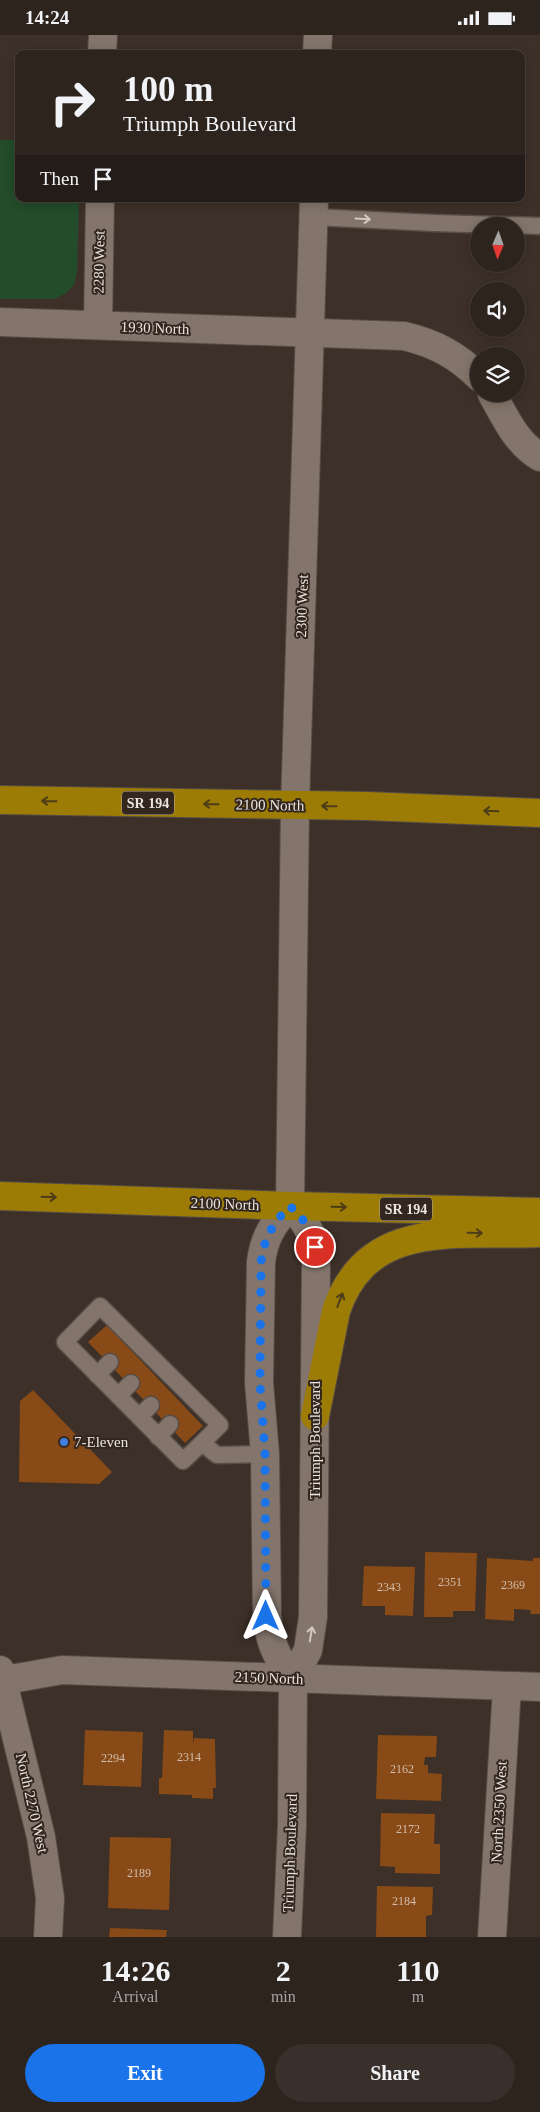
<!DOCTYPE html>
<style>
body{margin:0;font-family:Georgia,serif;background:#3a302b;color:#f1f3f6;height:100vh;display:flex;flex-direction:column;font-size:19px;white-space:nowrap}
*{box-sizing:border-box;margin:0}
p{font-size:16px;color:#a7a4a4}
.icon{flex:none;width:28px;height:28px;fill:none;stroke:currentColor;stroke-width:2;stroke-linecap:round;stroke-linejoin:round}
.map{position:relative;height:1902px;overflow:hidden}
.sheet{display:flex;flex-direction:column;background:#2e241e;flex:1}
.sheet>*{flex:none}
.banner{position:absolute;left:15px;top:15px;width:510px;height:152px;border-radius:10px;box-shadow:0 2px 12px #0003,0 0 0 1px #49413c;background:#2e241e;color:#f1f3f6;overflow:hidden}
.needle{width:32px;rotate:182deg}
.controls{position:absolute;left:470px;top:182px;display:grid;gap:10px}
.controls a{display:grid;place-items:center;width:55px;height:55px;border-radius:50%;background:#2e241e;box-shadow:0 2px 12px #0003,0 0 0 1px #49413c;font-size:25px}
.pin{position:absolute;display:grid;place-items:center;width:42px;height:42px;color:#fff;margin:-21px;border:2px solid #fff;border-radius:50%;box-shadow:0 1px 5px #0007}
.me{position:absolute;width:55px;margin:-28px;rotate:0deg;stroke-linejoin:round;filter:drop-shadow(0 0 4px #0008)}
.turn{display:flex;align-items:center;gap:18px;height:105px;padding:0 25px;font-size:22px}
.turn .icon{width:65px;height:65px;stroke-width:2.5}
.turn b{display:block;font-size:35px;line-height:42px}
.then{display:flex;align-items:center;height:48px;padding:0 25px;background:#0003;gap:10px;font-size:19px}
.eta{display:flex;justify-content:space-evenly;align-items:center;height:85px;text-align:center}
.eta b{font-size:30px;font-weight:700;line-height:35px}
.action{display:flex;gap:10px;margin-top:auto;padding:10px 25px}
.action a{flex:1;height:58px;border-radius:30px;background:#1a73e8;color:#fff;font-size:20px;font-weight:700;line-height:58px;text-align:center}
.action a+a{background:#3a302b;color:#f1f3f6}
.status{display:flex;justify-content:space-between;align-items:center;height:35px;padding:0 25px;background:#2e241e;direction:ltr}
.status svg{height:14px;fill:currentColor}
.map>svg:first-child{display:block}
</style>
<div class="status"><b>14:24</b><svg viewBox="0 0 49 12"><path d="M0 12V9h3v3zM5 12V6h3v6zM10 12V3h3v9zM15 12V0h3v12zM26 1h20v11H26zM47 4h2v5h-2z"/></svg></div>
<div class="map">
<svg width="540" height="1902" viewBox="0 0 540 1902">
<rect width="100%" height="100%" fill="#3d3028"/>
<path fill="#224c2a" d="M 0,105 L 19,105 L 19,164 L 79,164 L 77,237 L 74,250 L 66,258 L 55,264 L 0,264 Z"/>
<path fill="#884a16" d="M 107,1290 L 203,1391 L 185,1408 L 88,1307 Z
M 33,1355 L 112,1437 L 99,1449 L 19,1447 L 20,1366 Z
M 425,1517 L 477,1518 L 475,1576 L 453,1576 L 453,1582 L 424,1582 Z
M 487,1523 L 533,1526 L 533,1523 L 540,1523 L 540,1579 L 530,1579 L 531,1575 L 514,1574 L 514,1586 L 485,1584 Z
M 364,1531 L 415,1532 L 413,1581 L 385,1580 L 385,1571 L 362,1571 Z
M 85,1695 L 143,1697 L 141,1752 L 83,1750 Z
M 164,1695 L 193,1696 L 193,1709 L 194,1703 L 215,1704 L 216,1753 L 213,1753 L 213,1764 L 192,1763 L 192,1760 L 159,1759 L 159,1743 L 162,1743 Z
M 378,1700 L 437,1701 L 436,1722 L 425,1722 L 424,1730 L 428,1730 L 428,1738 L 442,1739 L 441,1766 L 376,1764 Z
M 381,1778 L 435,1779 L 434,1809 L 440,1809 L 440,1839 L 395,1838 L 395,1832 L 380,1831 Z
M 110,1802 L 171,1803 L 169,1875 L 108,1873 Z
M 377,1851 L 433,1852 L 432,1880 L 426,1881 L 426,1902 L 376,1902 Z
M 110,1893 L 167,1895 L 166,1902 L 109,1902 Z"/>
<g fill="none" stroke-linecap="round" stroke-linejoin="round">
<g stroke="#574d46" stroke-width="19">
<path id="lane" d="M 314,182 L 434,188 L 540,191
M 97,1340 L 110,1327
M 118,1361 L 131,1348
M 139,1382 L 151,1370
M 158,1402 L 170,1389
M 202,1408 L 183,1426 L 65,1307 L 100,1271 L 220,1390 L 202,1408 L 217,1420 L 265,1419"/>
</g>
<g stroke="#574d46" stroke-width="30">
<path id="street" d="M 102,19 L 103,0
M 0,287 L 404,301 C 434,308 457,320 479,342
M 98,290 L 100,164
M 492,359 C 505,382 516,408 540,422
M 0,1635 L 41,1802 L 50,1863 L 48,1902
M 0,1646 L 62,1635 L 540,1652
M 492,1902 L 507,1652"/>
</g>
<g stroke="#574d46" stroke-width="30">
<path id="secondary" d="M 317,19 L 318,0
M 293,1644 C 277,1624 269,1606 267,1581 L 265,1419 L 259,1348 L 261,1227 C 264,1203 273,1188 290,1171 L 295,771 L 314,164
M 287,1902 L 292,1790 L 293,1644 L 308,1615 L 313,1582 L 316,1227 C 315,1204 308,1187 290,1171"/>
</g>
<g stroke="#574d46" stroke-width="30">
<path id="highway" d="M 0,765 L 366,771 L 540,778
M 0,1161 L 290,1171 L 540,1177
M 315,1381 L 336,1276 C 368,1181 461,1202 540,1198"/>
</g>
<use href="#lane" stroke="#83756b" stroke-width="16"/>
<use href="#street" stroke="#83756b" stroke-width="28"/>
<use href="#secondary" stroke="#83756b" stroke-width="28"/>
<use href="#highway" stroke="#9c7c04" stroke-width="28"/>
</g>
<defs><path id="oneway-shaft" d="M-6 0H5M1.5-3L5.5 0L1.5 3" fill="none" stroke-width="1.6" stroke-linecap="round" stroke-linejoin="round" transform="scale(1.25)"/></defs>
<g stroke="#d1c8c1">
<use href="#oneway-shaft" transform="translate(363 184) rotate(3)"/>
<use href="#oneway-shaft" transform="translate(311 1599) rotate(-81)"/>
</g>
<g stroke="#4c3c18">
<use href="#oneway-shaft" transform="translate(49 766) rotate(-179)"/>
<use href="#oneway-shaft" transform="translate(211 769) rotate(-179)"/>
<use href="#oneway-shaft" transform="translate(329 771) rotate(-179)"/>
<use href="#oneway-shaft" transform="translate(491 776) rotate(-178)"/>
<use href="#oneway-shaft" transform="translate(49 1162) rotate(2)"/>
<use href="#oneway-shaft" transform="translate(339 1172) rotate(1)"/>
<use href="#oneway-shaft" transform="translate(475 1198) rotate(1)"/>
<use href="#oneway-shaft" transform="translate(340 1265) rotate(-69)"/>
</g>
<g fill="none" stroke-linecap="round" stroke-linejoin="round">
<path stroke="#1a73e8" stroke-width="9" stroke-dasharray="0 16.2" d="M 266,1581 L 265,1419 L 260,1348 L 261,1227 C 264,1203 273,1188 290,1171 L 306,1188 L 315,1212"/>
</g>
<circle fill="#3f7fe0" stroke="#32261e" stroke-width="2" cx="64" cy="1407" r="5"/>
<g text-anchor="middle" stroke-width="4" stroke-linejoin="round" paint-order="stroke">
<g font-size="12" fill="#d2bdac">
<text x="450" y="1551">2351</text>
<text x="513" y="1554">2369</text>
<text x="389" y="1556">2343</text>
<text x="189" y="1726">2314</text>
<text x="113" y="1727">2294</text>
<text x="402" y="1738">2162</text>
<text x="408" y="1798">2172</text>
<text x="139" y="1842">2189</text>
<text x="404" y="1870">2184</text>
</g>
<g fill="#32261e" stroke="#b4aaa4" stroke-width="1">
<rect x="122" y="756.5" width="52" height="23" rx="4"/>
<rect x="380" y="1162.5" width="52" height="23" rx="4"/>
</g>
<g font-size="14" font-weight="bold" fill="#ebe3de">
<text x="148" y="773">SR 194</text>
<text x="406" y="1179">SR 194</text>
</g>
<g font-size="15" fill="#ebe3de" stroke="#32261e">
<text transform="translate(99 227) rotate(-89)" y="5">2280 West</text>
<text transform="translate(155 293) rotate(2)" y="5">1930 North</text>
<text transform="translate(302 571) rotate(-88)" y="5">2300 West</text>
<text transform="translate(270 770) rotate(1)" y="5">2100 North</text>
<text transform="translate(225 1169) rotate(2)" y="5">2100 North</text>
<text transform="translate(315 1405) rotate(-90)" y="5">Triumph Boulevard</text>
<text transform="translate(269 1643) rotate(2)" y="5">2150 North</text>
<text transform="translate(32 1768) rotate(77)" y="5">North 2270 West</text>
<text transform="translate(499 1777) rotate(-87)" y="5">North 2350 West</text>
<text transform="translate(290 1818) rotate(-88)" y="5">Triumph Boulevard</text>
</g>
<g font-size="15" fill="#ebe3de" stroke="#32261e" text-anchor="start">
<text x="74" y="1412">7-Eleven</text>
</g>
</g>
</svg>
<div class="controls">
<a><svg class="needle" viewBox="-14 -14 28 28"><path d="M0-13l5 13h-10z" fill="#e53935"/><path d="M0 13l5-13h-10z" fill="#a7a4a4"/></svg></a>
<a><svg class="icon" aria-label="sound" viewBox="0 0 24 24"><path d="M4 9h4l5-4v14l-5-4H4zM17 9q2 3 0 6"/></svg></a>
<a><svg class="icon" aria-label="layers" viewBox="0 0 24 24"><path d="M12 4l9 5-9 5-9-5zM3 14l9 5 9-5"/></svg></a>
</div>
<div class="pin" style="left:315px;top:1212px;background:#d93025"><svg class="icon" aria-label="arrive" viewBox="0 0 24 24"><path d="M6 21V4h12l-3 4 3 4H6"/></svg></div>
<svg class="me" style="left:266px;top:1581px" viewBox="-20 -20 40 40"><path d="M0-17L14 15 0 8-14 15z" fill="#1a73e8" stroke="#fff" stroke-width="4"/></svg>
<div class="banner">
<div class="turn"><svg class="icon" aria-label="right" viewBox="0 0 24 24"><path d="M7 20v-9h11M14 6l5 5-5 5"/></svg><div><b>100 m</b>Triumph Boulevard</div></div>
<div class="then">Then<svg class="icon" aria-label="arrive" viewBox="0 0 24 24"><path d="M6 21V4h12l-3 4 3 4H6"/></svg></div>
</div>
</div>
<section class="sheet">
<div class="eta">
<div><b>14:26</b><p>Arrival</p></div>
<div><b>2</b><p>min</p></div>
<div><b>110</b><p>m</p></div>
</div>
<div class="action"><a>Exit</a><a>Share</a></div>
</section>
